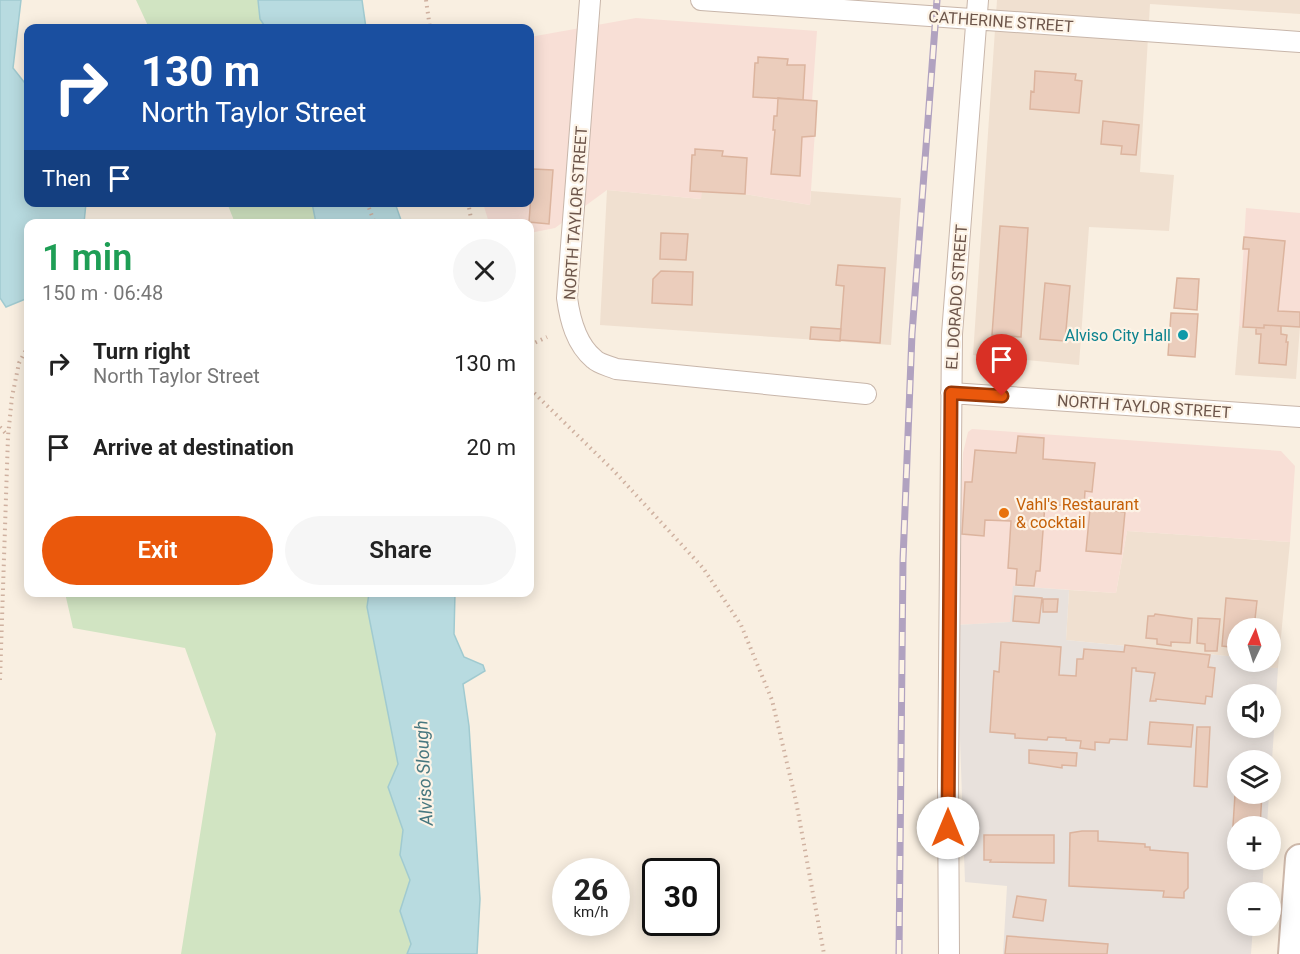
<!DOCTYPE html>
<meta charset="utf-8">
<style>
body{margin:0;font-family:Roboto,sans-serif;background:#f6f6f6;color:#222;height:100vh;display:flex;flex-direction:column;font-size:22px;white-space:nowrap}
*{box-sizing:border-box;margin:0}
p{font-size:20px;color:#767676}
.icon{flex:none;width:33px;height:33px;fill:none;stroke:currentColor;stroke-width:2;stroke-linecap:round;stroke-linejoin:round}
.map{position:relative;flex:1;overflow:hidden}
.details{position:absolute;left:24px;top:219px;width:510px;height:378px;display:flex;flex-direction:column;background:#fff;border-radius:12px;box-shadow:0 3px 15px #0003}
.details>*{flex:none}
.guide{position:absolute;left:24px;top:24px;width:510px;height:183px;border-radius:12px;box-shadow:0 3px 15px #0003;background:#1a4fa0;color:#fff;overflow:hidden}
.needle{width:39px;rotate:4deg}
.buttons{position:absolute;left:1227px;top:618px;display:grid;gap:12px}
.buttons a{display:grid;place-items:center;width:54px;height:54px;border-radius:50%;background:#fff;box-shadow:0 3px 15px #0003;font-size:30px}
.speed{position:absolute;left:552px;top:858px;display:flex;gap:12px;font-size:30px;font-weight:700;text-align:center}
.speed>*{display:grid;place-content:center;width:78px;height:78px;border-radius:50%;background:#fff;box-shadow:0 3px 15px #0003;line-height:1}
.speed small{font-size:15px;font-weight:400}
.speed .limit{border:3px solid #111;border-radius:9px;background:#fff;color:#111}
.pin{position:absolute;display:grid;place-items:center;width:51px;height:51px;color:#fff;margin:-62px -26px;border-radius:50% 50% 50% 0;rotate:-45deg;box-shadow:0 0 6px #0007}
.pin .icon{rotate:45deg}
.me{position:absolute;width:66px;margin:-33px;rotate:0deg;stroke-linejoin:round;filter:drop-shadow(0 0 4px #0008)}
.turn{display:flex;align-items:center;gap:21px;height:126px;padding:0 18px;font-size:27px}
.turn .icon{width:78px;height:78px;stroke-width:2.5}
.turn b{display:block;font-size:42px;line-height:51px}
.then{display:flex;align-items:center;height:57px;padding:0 18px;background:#0003;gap:12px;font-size:22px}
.round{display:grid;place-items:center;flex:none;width:63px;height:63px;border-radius:32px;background:#f6f6f6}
.head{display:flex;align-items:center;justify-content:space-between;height:102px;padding:0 18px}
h1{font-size:36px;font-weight:600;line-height:45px;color:#1e9e55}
.primary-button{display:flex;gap:12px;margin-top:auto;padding:12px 18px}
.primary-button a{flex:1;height:69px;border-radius:36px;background:#ea580c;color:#fff;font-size:24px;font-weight:600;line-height:69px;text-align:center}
.primary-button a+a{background:#f6f6f6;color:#222}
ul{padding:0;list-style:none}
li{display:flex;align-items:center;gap:18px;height:84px;padding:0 18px}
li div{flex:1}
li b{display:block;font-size:22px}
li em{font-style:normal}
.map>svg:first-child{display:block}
</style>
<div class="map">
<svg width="1300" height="954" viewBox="0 0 1300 954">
<rect width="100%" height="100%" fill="#f9efe1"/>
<path fill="#f0e0d0" d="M 997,0 L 1300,0 L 1300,14 L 1150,4 L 1140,172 L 1174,175 L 1169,231 L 1089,227 L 1079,365 L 973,355 Z
M 607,190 L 701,199 L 701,191 L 745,194 L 810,205 L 811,191 L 901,198 L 891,345 L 600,325 Z
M 1264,325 L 1300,327 L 1296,379 L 1235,375 L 1239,326 L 1264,328 Z
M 1127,531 L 1290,542 L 1278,668 L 1246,667 L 1247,662 L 1270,662 L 1270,628 L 1238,628 L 1237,657 L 1066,640 L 1069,590 L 1116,593 Z"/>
<path fill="#f8dfd6" d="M 636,18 L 817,31 L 812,101 L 817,101 L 810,205 L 745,194 L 702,192 L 701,199 L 607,190 L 555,228 L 530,233 L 530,224 L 489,223 L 483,203 L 530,202 L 530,37 Z
M 1246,208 L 1300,213 L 1300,327 L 1265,325 L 1264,328 L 1239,326 Z
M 972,429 L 1281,451 L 1295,466 L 1290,542 L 1127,531 L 1116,593 L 1014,586 L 1010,622 L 956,625 L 963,453 L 968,432 Z"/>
<path fill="#e8e1dc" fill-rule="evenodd" d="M 1013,586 L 1069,590 L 1066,640 L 1237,657 L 1238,662 L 1247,662 L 1247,667 L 1278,668 L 1271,776 L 1270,760 L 1238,760 L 1238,794 L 1269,794 L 1267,826 L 1238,826 L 1238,860 L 1264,860 L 1262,892 L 1238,892 L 1238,926 L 1253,926 L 1251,954 L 1003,954 L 1007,886 L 965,882 L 956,625 L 1010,622 ZM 1238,694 L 1270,694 L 1270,728 L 1238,728 Z"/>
<path fill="#d1e4c2" d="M 136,0 L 258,0 L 260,19 L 266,28 L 149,28 Z
M 227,203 L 312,203 L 316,223 L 235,223 Z
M 65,593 L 369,593 L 367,607 L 398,764 L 388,787 L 403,830 L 400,855 L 410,880 L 400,911 L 411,944 L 407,954 L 181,954 L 216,734 L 185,648 L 73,628 Z"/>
<path fill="#b8dbe0" stroke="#a0cad0" stroke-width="1.5" d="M 0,0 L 21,0 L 13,68 L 28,87 L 28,202 L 86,203 L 84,223 L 28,224 L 28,298 L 6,307 L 0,298 Z
M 258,0 L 362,0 L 366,28 L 266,28 L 260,19 Z
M 312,203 L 395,203 L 402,223 L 316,223 Z
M 369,593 L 455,593 L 454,634 L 464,657 L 483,665 L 485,671 L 463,684 L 469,726 L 480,899 L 477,954 L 407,954 L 411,944 L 400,911 L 410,880 L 400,855 L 403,830 L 388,787 L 398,764 L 367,607 Z"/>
<path fill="#ebcdbc" stroke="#dcb49e" stroke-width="1.5" d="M 758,57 L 788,59 L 787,65 L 805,65 L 803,100 L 753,97 L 755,63 L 758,63 Z
M 1035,71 L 1076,74 L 1075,80 L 1082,81 L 1079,113 L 1030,109 L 1031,91 L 1034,92 Z
M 778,98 L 817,101 L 815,136 L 802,137 L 800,176 L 771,174 L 775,130 L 773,130 L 774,116 L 777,116 Z
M 1103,121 L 1139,125 L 1136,155 L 1121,154 L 1122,146 L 1101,144 Z
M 695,149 L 723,151 L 722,156 L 747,158 L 745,194 L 690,191 L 692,155 L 695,155 Z
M 533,169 L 553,170 L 549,224 L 529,222 Z
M 1000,226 L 1028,228 L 1021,337 L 992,335 Z
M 661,233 L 688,234 L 686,260 L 660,259 Z
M 1244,237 L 1285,241 L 1278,311 L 1300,312 L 1300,327 L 1264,325 L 1264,328 L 1243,327 L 1249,249 L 1243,249 Z
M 838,265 L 885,268 L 880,343 L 840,340 L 844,286 L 836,285 Z
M 661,271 L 693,272 L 692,305 L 652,303 L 653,279 Z
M 1177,278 L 1199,279 L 1197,310 L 1174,308 Z
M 1045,283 L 1070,286 L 1065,341 L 1040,339 Z
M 1171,313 L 1198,314 L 1195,357 L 1168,355 Z
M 1264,325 L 1281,326 L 1281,334 L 1287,335 L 1286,342 L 1288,342 L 1286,365 L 1259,363 L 1261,334 L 1256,334 L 1256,328 L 1264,328 Z
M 811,327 L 841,329 L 840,341 L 810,339 Z
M 1018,436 L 1044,438 L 1043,459 L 1095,463 L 1092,492 L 1085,491 L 1084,507 L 1045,504 L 1040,571 L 1036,571 L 1034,586 L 1016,585 L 1017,569 L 1008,568 L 1011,521 L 985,520 L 984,536 L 962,534 L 965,482 L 972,482 L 975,450 L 1016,453 Z
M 1090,509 L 1125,512 L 1121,554 L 1086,551 Z
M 1015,596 L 1042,598 L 1039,623 L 1013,621 Z
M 1226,598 L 1257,601 L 1254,628 L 1238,628 L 1238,648 L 1222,646 Z
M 1043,599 L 1058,599 L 1057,612 L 1043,612 Z
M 1155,614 L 1192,619 L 1190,643 L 1171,642 L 1171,646 L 1157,644 L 1157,639 L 1146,638 L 1148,616 L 1154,616 Z
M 1198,618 L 1220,619 L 1217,651 L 1205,651 L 1205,644 L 1197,643 Z
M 1001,642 L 1061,647 L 1059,675 L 1076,676 L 1077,659 L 1083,659 L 1084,649 L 1124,652 L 1125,645 L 1210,655 L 1208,667 L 1215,668 L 1212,697 L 1206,696 L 1205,704 L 1156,699 L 1156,701 L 1150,701 L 1155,673 L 1136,671 L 1136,668 L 1132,668 L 1127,740 L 1110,739 L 1109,743 L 1095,742 L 1095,750 L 1080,748 L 1081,741 L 1066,740 L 1066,738 L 1048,737 L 1047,740 L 1015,738 L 1015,734 L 990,732 L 994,671 L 999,672 Z
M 1150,722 L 1193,725 L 1191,747 L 1148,744 Z
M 1197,727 L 1210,727 L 1207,787 L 1194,786 Z
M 1029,750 L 1077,753 L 1076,766 L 1062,765 L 1062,768 L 1029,763 Z
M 1236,779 L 1238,794 L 1262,794 L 1260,826 L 1238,826 L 1238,842 L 1232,841 Z
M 1082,831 L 1098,831 L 1098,841 L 1145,844 L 1145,847 L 1150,847 L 1150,850 L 1188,853 L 1188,888 L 1184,892 L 1184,898 L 1163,897 L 1164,891 L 1069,886 L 1070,833 Z
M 984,835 L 1054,835 L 1054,863 L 990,862 L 991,860 L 984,860 Z
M 1017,896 L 1046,900 L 1043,921 L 1013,917 Z
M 1007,936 L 1108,944 L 1107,954 L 1005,954 Z"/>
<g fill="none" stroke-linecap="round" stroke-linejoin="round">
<g stroke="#c8b6aa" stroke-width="22">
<path id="street" d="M 590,0 L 567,298 C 570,320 576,344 594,359 C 599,364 609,366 616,369 L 866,394
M 701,0 L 1300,42
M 951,393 L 1300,417
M 949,954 L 948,785 L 952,334 L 978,0"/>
</g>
<g stroke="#cdb8aa" stroke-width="32">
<path id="secondary" d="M 1293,954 L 1300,859"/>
</g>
<path stroke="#cfb1a0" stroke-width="4" stroke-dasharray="1.5 4.5" stroke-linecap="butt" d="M 426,0 L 430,28
M 468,202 L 472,224
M 369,208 L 375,224
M 530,345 L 547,337
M 530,389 L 614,471 L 703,568 L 741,625 L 772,700 L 796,801 L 824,954
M 0,427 L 8,436
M 0,680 L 8,436 L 12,397 L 19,363 L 28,346"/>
<use href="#street" stroke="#fff" stroke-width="20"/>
<use href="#secondary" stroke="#fff" stroke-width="28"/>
<g stroke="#b1a2c0" stroke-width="7">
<path id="rail" d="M 899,954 L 903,560 L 912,334 L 937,0"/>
</g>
<use href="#rail" stroke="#fdf3e6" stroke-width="4.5" stroke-dasharray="14" stroke-linecap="butt"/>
</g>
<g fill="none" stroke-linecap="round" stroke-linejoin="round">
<g stroke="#983908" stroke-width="15">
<path id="route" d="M 948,828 L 951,393 L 1002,396"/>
</g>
<use href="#route" stroke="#ea580c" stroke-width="10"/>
</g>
<circle fill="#0f9aa8" stroke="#fdf3e6" stroke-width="2" cx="1183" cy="335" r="6"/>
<circle fill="#e8710a" stroke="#fdf3e6" stroke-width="2" cx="1004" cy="513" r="6"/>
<g text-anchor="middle" stroke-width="4.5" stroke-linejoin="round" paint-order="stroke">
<g font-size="16" fill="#6d564b" stroke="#fdf3e6">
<text transform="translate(1001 21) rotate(4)" y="6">CATHERINE STREET</text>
<text transform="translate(575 213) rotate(-86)" y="6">NORTH TAYLOR STREET</text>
<text transform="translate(956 297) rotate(-86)" y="6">EL DORADO STREET</text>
<text transform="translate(1144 406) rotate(4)" y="6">NORTH TAYLOR STREET</text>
</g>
<g font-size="16" fill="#0d838f" stroke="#fdf3e6" text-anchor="end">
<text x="1171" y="341">Alviso City Hall</text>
</g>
<g font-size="16" fill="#c56008" stroke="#fdf3e6" text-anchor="start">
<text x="1016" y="510">Vahl's Restaurant<tspan x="1016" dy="18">&amp; cocktail</tspan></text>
</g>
<g font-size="18" font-style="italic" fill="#47777f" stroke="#fdf3e6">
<text transform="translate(424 773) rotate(-93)" y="6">Alviso Slough</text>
</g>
</g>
</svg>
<div class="buttons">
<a><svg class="needle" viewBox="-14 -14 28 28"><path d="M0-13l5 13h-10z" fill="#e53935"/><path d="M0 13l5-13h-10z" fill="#767676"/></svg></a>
<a><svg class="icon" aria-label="sound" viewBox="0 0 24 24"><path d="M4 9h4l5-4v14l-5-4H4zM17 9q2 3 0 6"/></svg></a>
<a><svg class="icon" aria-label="layers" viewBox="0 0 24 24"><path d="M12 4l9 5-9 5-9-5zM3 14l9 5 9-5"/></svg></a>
<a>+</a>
<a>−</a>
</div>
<div class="speed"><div>26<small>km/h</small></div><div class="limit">30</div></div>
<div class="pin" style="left:1002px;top:396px;background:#d93025"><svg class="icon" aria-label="arrive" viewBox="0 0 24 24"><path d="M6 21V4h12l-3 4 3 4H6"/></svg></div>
<svg class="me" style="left:948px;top:828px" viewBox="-20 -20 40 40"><circle r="19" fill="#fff"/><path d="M0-13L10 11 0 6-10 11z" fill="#ea580c"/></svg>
<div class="guide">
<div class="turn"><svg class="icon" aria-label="right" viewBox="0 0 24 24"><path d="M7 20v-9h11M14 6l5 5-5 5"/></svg><div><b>130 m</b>North Taylor Street</div></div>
<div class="then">Then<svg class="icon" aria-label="arrive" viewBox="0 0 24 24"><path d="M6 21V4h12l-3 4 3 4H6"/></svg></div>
</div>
<section class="details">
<div class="head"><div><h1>1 min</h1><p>150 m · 06:48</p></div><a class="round"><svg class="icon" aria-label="close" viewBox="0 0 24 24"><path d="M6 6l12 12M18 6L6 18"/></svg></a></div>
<ul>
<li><svg class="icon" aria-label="right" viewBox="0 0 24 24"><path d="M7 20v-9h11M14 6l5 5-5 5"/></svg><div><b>Turn right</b><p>North Taylor Street</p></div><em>130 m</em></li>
<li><svg class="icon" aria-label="arrive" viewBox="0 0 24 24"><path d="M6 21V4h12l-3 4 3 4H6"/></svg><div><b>Arrive at destination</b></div><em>20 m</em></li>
</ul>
<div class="primary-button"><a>Exit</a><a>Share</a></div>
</section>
</div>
